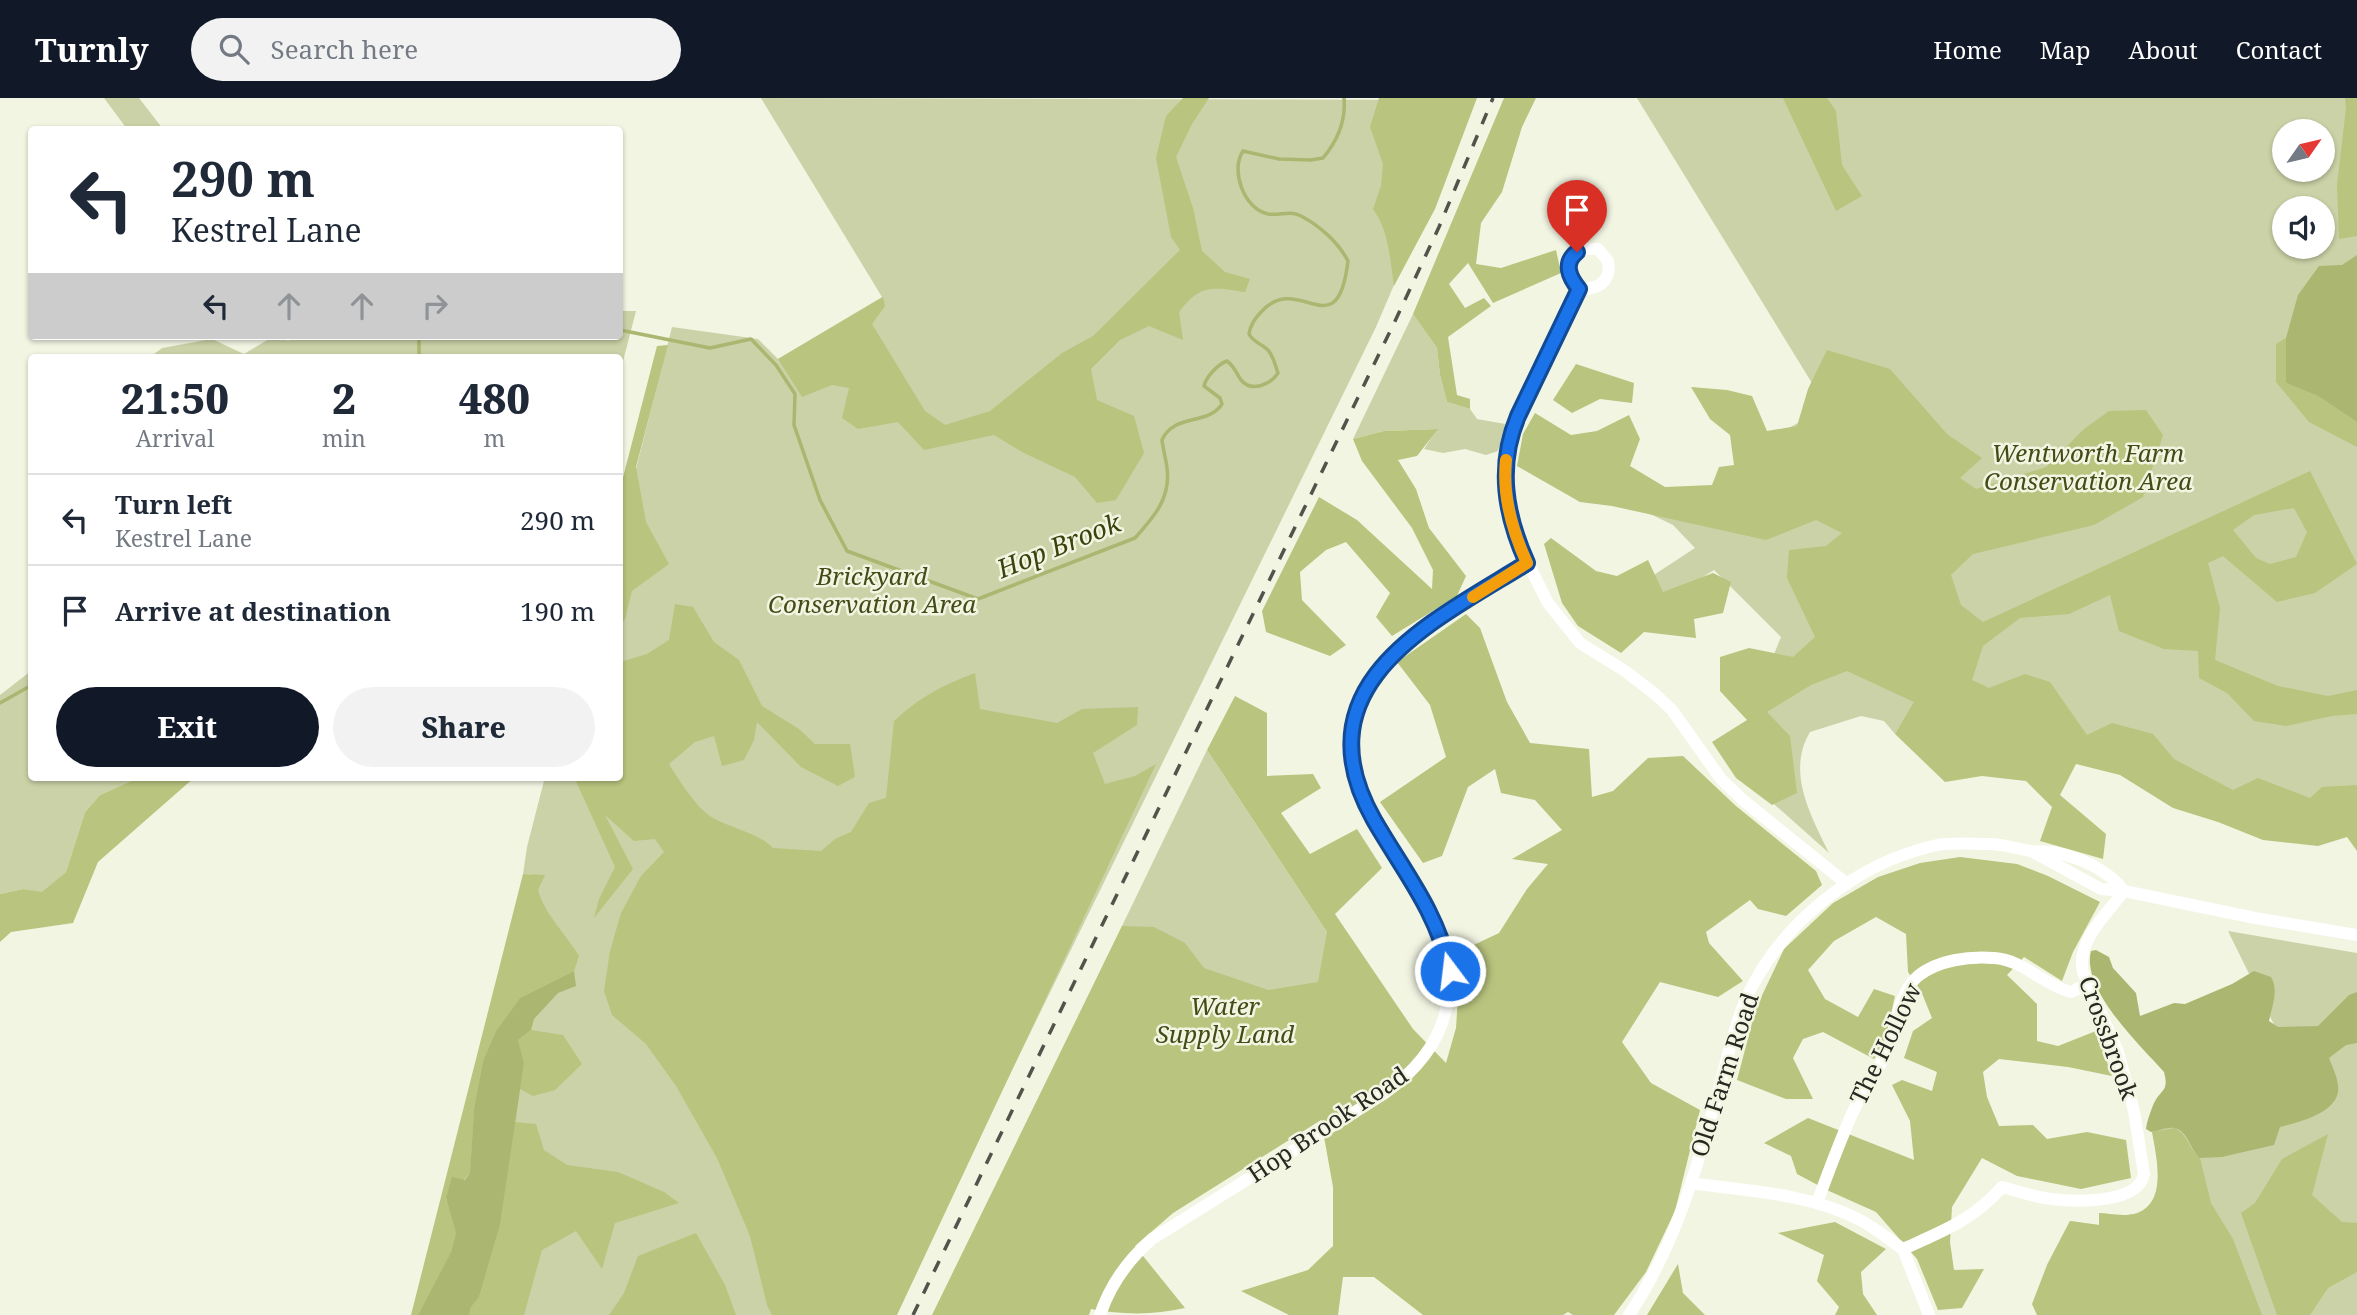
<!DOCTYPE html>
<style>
body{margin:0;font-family:"Noto Serif",serif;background:#f2f2f3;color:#1f2937;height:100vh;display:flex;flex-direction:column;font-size:26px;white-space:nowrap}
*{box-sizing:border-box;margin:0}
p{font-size:23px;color:#747a83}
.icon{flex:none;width:38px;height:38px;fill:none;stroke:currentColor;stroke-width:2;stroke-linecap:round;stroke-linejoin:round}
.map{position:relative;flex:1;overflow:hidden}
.side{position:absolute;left:28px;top:256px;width:595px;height:427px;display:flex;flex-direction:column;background:#fff;border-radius:7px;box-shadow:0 2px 5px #0004}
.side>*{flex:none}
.hud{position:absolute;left:28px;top:28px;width:595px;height:214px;border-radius:7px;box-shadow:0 2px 5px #0004;background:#fff;color:#1f2937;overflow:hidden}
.needle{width:46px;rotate:56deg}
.tools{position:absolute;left:2272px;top:21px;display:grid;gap:14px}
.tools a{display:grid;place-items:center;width:63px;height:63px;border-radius:50%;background:#fff;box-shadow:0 2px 5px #0004;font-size:35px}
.pin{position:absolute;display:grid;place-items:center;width:60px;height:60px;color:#fff;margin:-72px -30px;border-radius:50% 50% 50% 0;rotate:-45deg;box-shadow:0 0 7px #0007}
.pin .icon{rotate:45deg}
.me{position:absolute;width:77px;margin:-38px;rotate:345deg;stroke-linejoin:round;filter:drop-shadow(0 0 5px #0008)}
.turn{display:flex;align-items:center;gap:24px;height:147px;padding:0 28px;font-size:32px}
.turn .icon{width:91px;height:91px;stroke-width:2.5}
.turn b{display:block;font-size:49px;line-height:60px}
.lanes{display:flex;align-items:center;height:66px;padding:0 28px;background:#0003;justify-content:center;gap:35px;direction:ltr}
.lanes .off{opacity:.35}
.eta{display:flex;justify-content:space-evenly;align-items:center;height:119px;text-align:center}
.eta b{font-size:42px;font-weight:800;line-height:49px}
.cta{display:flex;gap:14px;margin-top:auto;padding:14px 28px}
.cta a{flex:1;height:80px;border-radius:42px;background:#111827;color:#fff;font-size:28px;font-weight:800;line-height:80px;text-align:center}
.cta a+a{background:#f2f2f3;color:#1f2937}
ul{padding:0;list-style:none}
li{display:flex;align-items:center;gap:21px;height:91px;padding:0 28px;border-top:2px solid #e0e1e3}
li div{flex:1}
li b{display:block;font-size:26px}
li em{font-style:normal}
header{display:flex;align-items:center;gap:42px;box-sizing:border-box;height:98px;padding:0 35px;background:#111827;color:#fff}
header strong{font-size:33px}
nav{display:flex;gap:38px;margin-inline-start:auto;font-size:24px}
.search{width:490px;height:63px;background:#f2f2f3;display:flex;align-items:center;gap:18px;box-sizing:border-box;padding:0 24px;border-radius:38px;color:#747a83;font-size:26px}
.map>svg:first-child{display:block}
</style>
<header>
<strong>Turnly</strong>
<div class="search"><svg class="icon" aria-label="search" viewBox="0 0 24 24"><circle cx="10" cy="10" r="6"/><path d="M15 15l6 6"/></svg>Search here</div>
<nav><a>Home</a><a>Map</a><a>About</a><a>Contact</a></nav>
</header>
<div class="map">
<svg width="2357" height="1217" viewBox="0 0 2357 1217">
<rect width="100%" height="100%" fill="#f2f5e2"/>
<path fill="#cbd2a7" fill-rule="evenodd" d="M 104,0 L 139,0 L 163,31 L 127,31 Z
M 761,0 L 1473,2 L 1376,229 L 892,1217 L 418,1217 L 531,776 L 523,776 L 527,749 L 545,679 L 620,679 L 620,434 L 672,229 L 758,241 L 778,261 L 882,199 Z
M 1637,0 L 2357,0 L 2357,727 L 2181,700 L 2125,653 L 1907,617 L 1895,636 L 1884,623 L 1861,618 L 1810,634 C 1786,674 1811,718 1829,755 L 1729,666 L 1781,539 L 1714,472 L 1603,541 L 1582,524 L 1695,450 L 1673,427 L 1523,354 L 1728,424 L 1764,345 L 1826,308 ZM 2284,33 L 2322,33 L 2322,72 L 2284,72 ZM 2284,110 L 2322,110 L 2322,149 L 2284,149 Z
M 620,213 L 636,213 L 620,275 L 620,259 L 150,259 L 162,250 L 212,241 L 244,256 L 274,238 L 289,243 L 286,238 L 315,238 L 318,242 L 327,238 L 620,238 Z
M 1413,216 L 1437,250 L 1440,277 L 1447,304 L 1470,311 L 1477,321 L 1505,326 L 1498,353 L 1486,357 L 1465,351 L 1443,355 L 1424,351 L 1437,331 L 1384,333 L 1353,341 Z
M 31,573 L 32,679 L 140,679 L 100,697 L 85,714 L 66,774 L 42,795 L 23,791 L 0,796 L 0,597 Z
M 1207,652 L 1408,957 L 1350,1003 L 1082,1172 L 997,1087 Z
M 2228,833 L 2357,855 L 2357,1217 L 2046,1217 L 2047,1167 L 2070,1123 L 2099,1127 L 2099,1115 C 2112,1116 2126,1119 2137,1115 C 2170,1104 2155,1050 2151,1026 L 2290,959 Z"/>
<path fill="#b9c47e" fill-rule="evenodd" d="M 1183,0 L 1209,0 L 1192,26 L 1176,59 L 1193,110 L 1202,153 L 1225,174 L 1250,181 L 1245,194 C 1213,189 1200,186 1179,214 L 1183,242 L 1149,228 L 1120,242 L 1091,271 L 1097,302 L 1134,318 L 1144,355 L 1116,402 L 1097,405 L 1075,379 L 1024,355 L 994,337 L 924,352 L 898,324 L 858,331 L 842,320 L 849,290 L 832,287 L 802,299 L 778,261 L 883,199 L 885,208 L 872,226 L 925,313 L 945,327 L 990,313 L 1062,255 L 1093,238 L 1180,152 L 1171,139 L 1156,60 L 1166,18 Z
M 1379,0 L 1477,0 L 1435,111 L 1394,188 C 1390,161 1389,133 1373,111 L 1381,88 L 1383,66 L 1370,29 Z
M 1504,0 L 1536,0 L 1522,29 L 1502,94 L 1481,125 L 1476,166 L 1501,170 L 1556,152 L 1561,175 L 1493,205 L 1468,165 L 1449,186 L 1465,210 L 1484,200 L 1491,208 L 1448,239 L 1457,297 L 1470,301 L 1470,311 L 1447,304 L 1440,277 L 1437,250 L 1413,216 Z
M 1783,0 L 1827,0 L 1836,13 L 1842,67 L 1862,98 L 1836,113 Z
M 2345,0 L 2357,0 L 2357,138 L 2339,141 L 2337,87 L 2346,10 Z
M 2286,240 L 2286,285 L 2318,298 L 2357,324 L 2357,349 L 2309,324 L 2276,284 L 2276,246 Z
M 668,247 L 636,369 L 646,424 L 669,466 L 632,493 L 625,521 L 620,528 L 620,391 L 657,248 Z
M 1827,252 L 1890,271 L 1947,336 L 1982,360 L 1960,380 L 1976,391 L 2046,369 L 2084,331 L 2109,313 L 2146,312 L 2163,337 L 2143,399 L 2094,427 L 1973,456 L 1951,477 L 1961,507 L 1983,524 L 2310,373 L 2357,466 L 2315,495 L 2277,504 L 2223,458 L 2208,465 L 2220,510 L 2215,562 L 2278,588 L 2328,598 L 2357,592 L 2357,616 L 2332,618 L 2286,628 L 2254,623 L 2227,595 L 2199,580 L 2198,553 L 2164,551 L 2119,533 L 2110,497 L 2069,516 L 2020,520 L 1983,548 L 1972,582 L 1989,590 L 2025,576 L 2050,584 L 2087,637 L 2112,625 L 2153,636 L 2174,661 L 2233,692 L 2258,680 L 2310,700 L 2322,689 L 2357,687 L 2357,753 L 2347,739 L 2318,748 L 2263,742 L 2218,724 L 2173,710 L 2120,677 L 2076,666 L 2060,697 L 2106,736 L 2103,761 L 2040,743 L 2052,709 L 2026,683 L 1982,678 L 1945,684 L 1895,636 L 1914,604 L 1847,573 L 1811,587 L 1767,614 L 1790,638 L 1797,695 L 1772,707 L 1736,680 L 1712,644 L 1747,622 L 1720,593 L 1720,559 L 1749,550 L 1793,559 L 1815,539 L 1787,480 L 1789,452 L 1826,448 L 1842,435 L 1816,422 L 1766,442 L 1612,408 L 1580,404 L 1517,368 L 1523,336 L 1535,315 L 1571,337 L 1597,333 L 1629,317 L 1640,341 L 1630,368 L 1665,389 L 1712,387 L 1719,369 L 1734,367 L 1730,337 L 1710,321 L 1691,289 L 1727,292 L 1752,298 L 1767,333 L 1797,328 L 1808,291 ZM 2294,410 L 2307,434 L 2296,459 L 2270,466 L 2256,460 L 2233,432 L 2254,417 Z
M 1576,266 L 1634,285 L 1632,305 L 1600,301 L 1572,315 L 1553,302 Z
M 1438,331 L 1417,358 L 1398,362 L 1416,391 L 1429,430 L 1466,478 L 1457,498 L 1392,538 L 1376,519 L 1390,495 L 1346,444 L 1326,452 L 1300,474 L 1302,502 L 1346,547 L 1330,558 L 1266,534 L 1262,513 L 1319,399 L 1357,422 L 1432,491 L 1433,472 L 1412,430 L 1362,363 L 1353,341 L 1384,333 Z
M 1551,440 L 1596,473 L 1617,478 L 1648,462 L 1663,494 L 1713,475 L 1731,484 L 1723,515 L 1694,521 L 1696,540 L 1644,534 L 1621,555 L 1578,528 L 1562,505 L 1544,446 Z
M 675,506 L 693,509 L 714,544 L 739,562 L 762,608 L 799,631 L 815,646 L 850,646 L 855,679 L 838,688 L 801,669 L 757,624 L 754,642 L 744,662 L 722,668 L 714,638 L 695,644 L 669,666 C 679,682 698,713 715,721 C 734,731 758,735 773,750 L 821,753 L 835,741 L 851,734 L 869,705 L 886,700 L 894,623 C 920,599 941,588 975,575 L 980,611 L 1057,625 L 1082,611 L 1138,609 L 1137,627 L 1093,655 L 1105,686 L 1135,678 L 1156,666 L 897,1217 L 772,1217 L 767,1207 L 750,1138 L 717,1060 L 676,988 L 646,946 L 612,917 L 604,893 L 610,853 L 621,815 L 641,778 L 664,754 L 655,741 L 634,743 L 605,717 L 633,771 L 594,820 L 599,801 L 615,769 L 574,679 L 620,679 L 620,564 L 647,556 L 669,542 Z
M 1466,516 L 1480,530 L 1507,604 L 1530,645 L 1589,651 L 1592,699 L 1613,693 L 1648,660 L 1683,658 L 1736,708 L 1816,773 L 1822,787 L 1786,818 L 1758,811 L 1750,802 L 1706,834 L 1709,845 L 1743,883 L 1718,899 L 1660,884 L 1622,944 L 1651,985 L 1700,1012 L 1675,1113 L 1646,1174 L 1614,1217 L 1573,1217 L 1568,1214 L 1563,1217 L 1423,1217 L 1374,1179 L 1343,1179 L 1338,1217 L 1289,1217 L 1241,1193 L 1308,1172 L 1333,1148 L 1333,1089 L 1321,1022 L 1173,1115 L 1135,1148 L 1185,1210 C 1155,1217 1122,1217 1091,1211 L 1089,1217 L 932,1217 L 1122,828 L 1154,829 L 1185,845 L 1204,870 L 1268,892 L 1318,884 L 1327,834 L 1207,652 L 1235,598 L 1267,615 L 1267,678 L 1313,676 L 1321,690 L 1281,715 L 1310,756 L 1357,731 L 1382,770 L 1335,816 L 1413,931 L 1446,965 L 1456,930 L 1461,853 L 1499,835 L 1527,791 L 1548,766 L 1512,761 L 1562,732 L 1535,702 L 1501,695 L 1495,671 L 1468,689 L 1442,758 L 1423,765 L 1380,704 L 1446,659 L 1430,607 L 1397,564 Z
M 140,679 L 195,679 L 98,764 L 73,825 L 11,834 L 0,844 L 0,796 L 23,791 L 42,794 L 66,774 L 85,714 L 100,697 Z
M 1960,759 L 2017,766 L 2048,778 L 2100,804 L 2073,854 L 2062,883 L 2024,859 L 2007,877 L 2037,906 L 2037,943 L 2058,948 L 2096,933 L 2112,978 L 2068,969 L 1999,961 L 1983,974 L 1987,999 L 1999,1028 L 2033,1027 L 2047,1041 L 2087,1034 L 2126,1042 L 2131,1080 L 2081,1091 L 2017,1078 L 1982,1060 L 1952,1109 L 1950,1144 L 1954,1172 L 1984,1171 L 1962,1210 L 1938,1212 L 1917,1161 L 1876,1114 L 1829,1093 L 1797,1076 L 1791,1058 L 1764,1045 L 1808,1020 L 1914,1062 L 1910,1023 L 1892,987 L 1902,982 L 1932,993 L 1937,974 L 1904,960 L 1913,933 L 1932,920 L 1921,893 L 1908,874 L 1906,836 L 1876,819 L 1834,843 L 1808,872 L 1825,901 L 1858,919 L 1874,891 L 1895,898 L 1884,947 L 1874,961 L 1823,934 L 1803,941 L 1793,960 L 1813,1001 L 1786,1001 L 1737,982 L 1756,910 L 1784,851 L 1833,805 L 1878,779 L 1920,765 Z
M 523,776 L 545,777 L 538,792 C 545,817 566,836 579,858 L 574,873 L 520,900 L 496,933 L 483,963 L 474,1011 L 470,1075 L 446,1100 L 456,1135 L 451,1154 L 418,1217 L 411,1217 Z
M 531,932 L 563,937 L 582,966 L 555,992 L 533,998 L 520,991 L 524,965 L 518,942 Z
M 515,1024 L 536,1026 L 544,1052 L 567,1067 L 618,1074 L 664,1094 L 679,1105 L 615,1125 L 602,1171 L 576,1133 L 542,1152 L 524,1217 L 469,1217 L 471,1209 L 479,1199 L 500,1127 Z
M 2175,1030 C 2188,1037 2189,1051 2200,1060 L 2211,1105 L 2233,1141 L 2262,1217 L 2037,1217 L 2032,1206 L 2047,1167 L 2070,1123 L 2099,1127 L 2099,1115 C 2112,1116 2126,1119 2138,1115 C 2168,1103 2156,1058 2152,1034 Z
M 2328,1036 L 2312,1097 L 2342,1124 L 2357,1125 L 2357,1174 L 2328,1190 L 2310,1217 L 2277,1217 L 2241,1115 L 2255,1105 L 2282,1061 Z
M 1835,1124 L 1886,1151 L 1861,1174 L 1863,1196 L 1877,1217 L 1835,1217 L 1839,1209 L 1817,1183 L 1824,1157 L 1778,1135 Z
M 696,1135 L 725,1187 L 736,1217 L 609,1217 L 624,1195 L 638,1158 Z
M 1678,1166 L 1683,1195 L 1705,1217 L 1647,1217 Z"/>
<path fill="#abb671" d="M 2357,157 L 2357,324 L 2318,298 L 2286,285 L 2286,240 L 2298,197 L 2319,168 L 2342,167 Z
M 2096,852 L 2109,859 L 2113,870 L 2136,895 L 2140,918 L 2174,905 L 2185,906 L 2232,886 L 2254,873 L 2271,879 C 2279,893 2272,908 2269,923 L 2278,929 L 2318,928 L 2349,897 L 2357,894 L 2357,945 L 2346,947 L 2329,960 C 2332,968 2337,978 2338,987 C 2342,1014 2300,1024 2280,1029 L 2274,1047 L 2222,1059 L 2200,1060 C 2191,1053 2187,1031 2174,1030 C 2167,1029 2158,1033 2151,1034 L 2146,1031 C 2147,1023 2151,1012 2154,1005 C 2162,990 2169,994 2164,974 C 2141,948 2081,892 2091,853 Z
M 574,873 L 576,888 L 558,895 L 534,921 L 531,932 L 518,942 L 524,965 L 500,1127 L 479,1199 L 471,1209 L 469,1217 L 418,1217 L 451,1154 L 456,1135 L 446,1100 L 452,1079 L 465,1082 L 470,1075 L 474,1011 L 483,963 L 496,933 L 520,900 Z"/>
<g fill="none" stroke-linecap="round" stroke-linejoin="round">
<path stroke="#abb671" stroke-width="3.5" d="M 620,232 L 710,250 L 751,241 L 776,267 L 795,296 L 794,327 L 820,402 L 847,453 L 978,501 L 1135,440 C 1154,419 1171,400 1167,370 C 1166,361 1163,351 1162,342 C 1174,315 1208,328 1222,306 L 1220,300 L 1204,288 C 1206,279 1218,266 1227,263 C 1235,269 1236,275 1241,282 C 1252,295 1271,286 1278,275 C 1275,267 1274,259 1268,252 C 1262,246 1253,244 1249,236 C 1250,228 1256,219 1262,213 C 1300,173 1337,252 1348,163 C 1338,144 1320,128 1301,118 C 1290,112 1280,118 1268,116 C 1244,111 1230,72 1243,53 L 1279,61 L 1311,62 L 1323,60 C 1338,42 1346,22 1344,0
M 419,238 L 419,259
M 0,605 L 32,587"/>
<path stroke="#fff" stroke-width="12" d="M 1579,191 C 1597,192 1612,184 1608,163 L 1598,151 L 1582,151 L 1570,159 L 1570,176 L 1579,191 L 1518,318 L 1508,348 L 1504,384 L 1512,427 L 1524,457 L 1548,505 L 1580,545 L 1625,573 L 1655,596 L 1672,612 L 1721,681 L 1744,703 L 1847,786
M 2035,755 L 2101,791 L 2124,793 L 2255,820 L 2357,837
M 1691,1085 C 1746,1093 1807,1095 1858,1121 C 1874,1129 1888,1141 1903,1151 C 1943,1133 1973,1122 2002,1089 C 2018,1093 2034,1099 2051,1101 C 2075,1104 2139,1106 2144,1076 L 2134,1013 L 2118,954 L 2083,874 C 2076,843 2107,816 2124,793
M 1817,1105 C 1828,1075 1839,1045 1852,1016 C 1862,993 1879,974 1888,951 C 1897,928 1898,895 1918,878 C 1938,862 1969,858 1994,860 C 2024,862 2043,887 2071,894 L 2088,886
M 1903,1151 L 1929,1217
M 1100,1217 C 1110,1187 1129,1161 1152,1141 L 1385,995 C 1450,948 1464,891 1432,818 C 1404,753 1336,701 1356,621 C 1360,602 1368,584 1380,569 C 1417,525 1479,495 1527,465
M 1629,1217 C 1674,1150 1696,1074 1717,997 C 1726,966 1733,931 1746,901 C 1780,826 1855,765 1937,747 C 1954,744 1973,746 1990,746 C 2004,746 2017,751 2031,753 C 2040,754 2049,753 2057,755 C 2082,760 2109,773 2124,793"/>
<path stroke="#52544b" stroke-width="3.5" stroke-dasharray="12 12" stroke-linecap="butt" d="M 913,1217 L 1396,221 L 1439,129 L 1493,0"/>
</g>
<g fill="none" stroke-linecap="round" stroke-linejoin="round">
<g stroke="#114b97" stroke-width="18">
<path id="route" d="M 1450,873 C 1437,813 1404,774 1374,722 C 1297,586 1432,524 1527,465 C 1505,416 1497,368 1518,318 L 1579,191 C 1569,179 1563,165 1577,154"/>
</g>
<use href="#route" stroke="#1a73e8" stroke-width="12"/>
<path stroke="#f59e0b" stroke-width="12" d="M 1473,499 L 1527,465 C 1512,432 1502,398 1506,362"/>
</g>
<g text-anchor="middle" stroke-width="5" stroke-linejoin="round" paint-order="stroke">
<g font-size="24" font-style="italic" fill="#454b17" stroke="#f2f5e2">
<text x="2088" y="364">Wentworth Farm<tspan x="2088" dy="28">Conservation Area</tspan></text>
<text x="872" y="487">Brickyard<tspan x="872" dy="28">Conservation Area</tspan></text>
<text x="1225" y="917">Water<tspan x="1225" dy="28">Supply Land</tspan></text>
</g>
<g font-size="24" fill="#262821" stroke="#f2f5e2">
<text transform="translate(2108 940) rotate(70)" y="8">Crossbrook</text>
<text transform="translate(1886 946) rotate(-64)" y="8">The Hollow</text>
<text transform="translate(1725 977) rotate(-72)" y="8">Old Farm Road</text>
<text transform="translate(1328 1027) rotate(-34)" y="8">Hop Brook Road</text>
</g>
<g font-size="26" font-style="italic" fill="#3c420d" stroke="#f2f5e2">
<text transform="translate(1059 448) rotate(-22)" y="9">Hop Brook</text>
</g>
</g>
</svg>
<div class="tools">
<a><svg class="needle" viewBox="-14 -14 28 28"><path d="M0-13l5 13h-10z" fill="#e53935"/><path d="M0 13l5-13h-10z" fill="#747a83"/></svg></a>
<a><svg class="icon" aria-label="sound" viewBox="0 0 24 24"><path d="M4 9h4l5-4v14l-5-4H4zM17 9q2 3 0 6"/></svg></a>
</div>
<div class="pin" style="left:1577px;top:154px;background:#d93025"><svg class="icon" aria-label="arrive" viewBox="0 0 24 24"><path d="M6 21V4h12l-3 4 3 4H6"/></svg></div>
<svg class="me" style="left:1450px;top:873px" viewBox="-20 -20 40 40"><circle r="17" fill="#1a73e8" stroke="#fff" stroke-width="3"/><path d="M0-11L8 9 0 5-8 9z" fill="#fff"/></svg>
<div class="hud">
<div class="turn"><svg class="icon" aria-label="left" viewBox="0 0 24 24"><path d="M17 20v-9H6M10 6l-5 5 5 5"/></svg><div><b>290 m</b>Kestrel Lane</div></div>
<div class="lanes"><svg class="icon" aria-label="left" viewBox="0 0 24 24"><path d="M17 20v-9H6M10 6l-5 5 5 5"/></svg><svg class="icon off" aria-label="ahead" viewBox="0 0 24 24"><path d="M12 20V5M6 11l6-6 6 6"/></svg><svg class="icon off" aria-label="ahead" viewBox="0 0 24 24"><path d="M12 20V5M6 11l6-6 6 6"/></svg><svg class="icon off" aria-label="right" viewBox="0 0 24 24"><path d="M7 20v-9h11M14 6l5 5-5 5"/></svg></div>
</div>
<section class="side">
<div class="eta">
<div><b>21:50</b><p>Arrival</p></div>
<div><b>2</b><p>min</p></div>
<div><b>480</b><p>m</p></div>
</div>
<ul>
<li><svg class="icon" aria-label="left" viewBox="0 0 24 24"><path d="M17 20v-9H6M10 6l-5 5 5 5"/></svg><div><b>Turn left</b><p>Kestrel Lane</p></div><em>290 m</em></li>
<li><svg class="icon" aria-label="arrive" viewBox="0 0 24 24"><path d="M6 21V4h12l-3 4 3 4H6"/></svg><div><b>Arrive at destination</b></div><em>190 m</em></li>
</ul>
<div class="cta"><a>Exit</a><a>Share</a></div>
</section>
</div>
